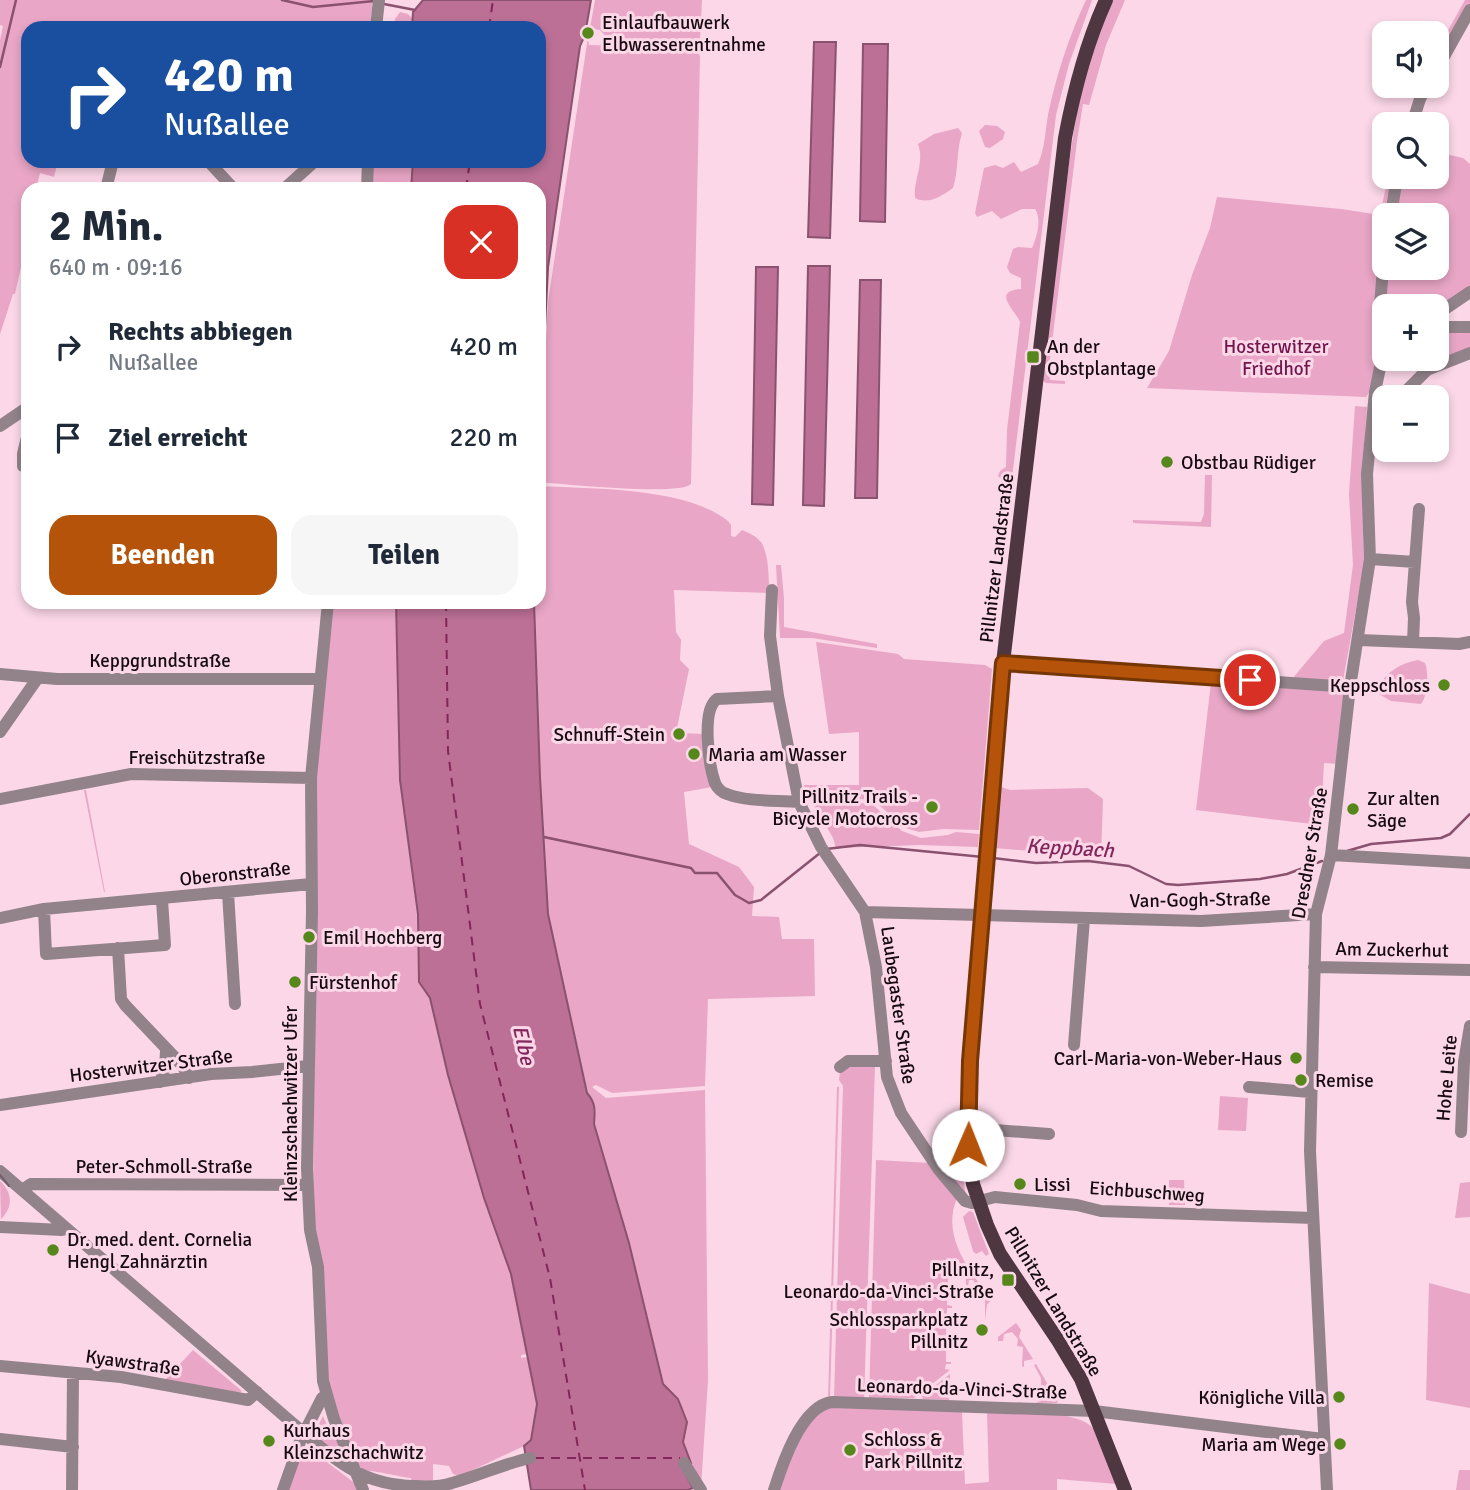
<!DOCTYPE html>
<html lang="de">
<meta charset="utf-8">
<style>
body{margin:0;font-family:Signika,sans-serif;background:#f6f6f7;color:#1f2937;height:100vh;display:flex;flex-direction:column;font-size:26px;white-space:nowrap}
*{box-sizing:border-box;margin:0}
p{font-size:23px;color:#747a83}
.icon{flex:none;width:38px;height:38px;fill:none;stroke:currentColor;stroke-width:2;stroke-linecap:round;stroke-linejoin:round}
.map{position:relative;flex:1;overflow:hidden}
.details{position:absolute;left:21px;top:182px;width:525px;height:427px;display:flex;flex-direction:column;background:#fff;border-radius:21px;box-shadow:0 4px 10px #0003}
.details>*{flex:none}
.top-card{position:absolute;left:21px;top:21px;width:525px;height:147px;border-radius:21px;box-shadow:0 4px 10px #0003;background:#1a4fa0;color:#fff;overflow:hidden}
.tools{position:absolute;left:1372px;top:21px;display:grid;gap:14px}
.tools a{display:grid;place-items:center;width:77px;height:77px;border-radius:14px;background:#fff;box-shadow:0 4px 10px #0003;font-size:35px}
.pin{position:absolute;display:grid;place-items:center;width:60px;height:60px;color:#fff;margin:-30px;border:4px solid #fff;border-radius:50%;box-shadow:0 2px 7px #0007}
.me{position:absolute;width:77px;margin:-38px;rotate:1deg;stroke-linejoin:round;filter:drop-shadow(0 0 5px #0008)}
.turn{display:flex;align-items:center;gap:24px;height:147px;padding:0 28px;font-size:32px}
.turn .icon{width:91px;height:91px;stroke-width:2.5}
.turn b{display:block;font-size:49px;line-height:60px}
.round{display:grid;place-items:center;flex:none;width:74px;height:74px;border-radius:21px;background:#f6f6f7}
.headline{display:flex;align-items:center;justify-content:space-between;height:119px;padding:0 28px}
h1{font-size:42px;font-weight:700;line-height:52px}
.button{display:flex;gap:14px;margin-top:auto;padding:14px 28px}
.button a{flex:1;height:80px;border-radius:21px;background:#b45309;color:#fff;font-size:28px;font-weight:700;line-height:80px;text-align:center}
.button a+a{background:#f6f6f7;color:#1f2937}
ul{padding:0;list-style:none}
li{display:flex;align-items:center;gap:21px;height:91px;padding:0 28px}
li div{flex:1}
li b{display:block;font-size:26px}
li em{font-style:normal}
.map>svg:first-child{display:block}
</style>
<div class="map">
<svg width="1470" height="1490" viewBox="0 0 1470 1490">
<rect width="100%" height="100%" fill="#fbd7e8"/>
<path fill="#e9a6c6" d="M 0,0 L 373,0 L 370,28 L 28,28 L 28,161 L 58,161 L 54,177 L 40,173 L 36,189 L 28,189 L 28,235 L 15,294 L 13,294 L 0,334 L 0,40 L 3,26 L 0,25 Z
M 595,0 L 702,0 L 700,40 L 694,45 L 612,43 L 600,30 L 590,28 Z
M 1086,0 L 1092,0 L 1069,64 L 1056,115 L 1012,478 L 1000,478 L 998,476 L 1000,471 L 1006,467 L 1007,430 L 1020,322 C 1017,312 990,291 1021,289 L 1021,278 L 1010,273 L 1007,267 L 1013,249 L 1018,247 L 1032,248 C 1037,237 1042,219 1035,209 L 1022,209 L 1001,219 L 992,211 L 977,217 L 975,213 L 984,168 L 995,165 L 1003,168 L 1014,162 L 1021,172 L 1038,164 C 1045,148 1045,132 1048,115 C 1056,76 1069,36 1086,0 Z
M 1113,0 L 1125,0 L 1106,45 L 1089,105 L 1083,104 L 1077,141 L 1049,367 L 1050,380 L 1065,381 L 1065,384 L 1046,383 L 1042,380 C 1049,324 1056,267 1063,211 C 1072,139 1080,66 1113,0 Z
M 1465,0 L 1470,0 L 1470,6 L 1437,61 L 1437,50 Z
M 400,12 L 408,14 L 412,18 L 412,28 L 394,28 L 395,19 Z
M 588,37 L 589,45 L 688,48 L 697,51 L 700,56 L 691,484 C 680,496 563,484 539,482 L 548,302 Z
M 985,125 L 997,126 L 1005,132 L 1003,139 L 990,148 L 985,147 L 979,131 Z
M 958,128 L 962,133 C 956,152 959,169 953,188 C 942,196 928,205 915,198 C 913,180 925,163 918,144 L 934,134 Z
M 1437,152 L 1463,158 L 1470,164 L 1470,289 L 1454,299 L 1450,298 L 1450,302 L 1437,318 L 1470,329 L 1470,348 L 1425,367 L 1423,359 L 1437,359 L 1437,306 L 1423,306 L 1423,304 L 1382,304 L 1385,268 L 1437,268 L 1437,215 L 1393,215 L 1401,177 L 1437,177 Z
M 371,161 L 413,161 L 411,189 L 370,189 Z
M 1388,177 L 1394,177 L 1388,215 L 1384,215 L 1384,235 L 1377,279 L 1379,347 L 1370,391 L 1366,397 L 1147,388 L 1169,351 L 1192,275 L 1210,228 L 1217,197 L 1341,209 L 1380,215 Z
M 1355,406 L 1367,407 L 1362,468 L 1364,564 L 1343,681 L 1292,679 L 1324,641 L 1344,633 L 1353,565 L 1349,494 Z
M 1205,475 L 1212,475 L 1211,527 L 1133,523 L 1133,520 L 1201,522 L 1204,514 Z
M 539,486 C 593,489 685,487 728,521 L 731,525 L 731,536 L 735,537 L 742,530 C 749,533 756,536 761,542 C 769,554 769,579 769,593 L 674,590 L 676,632 L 681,640 L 680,660 L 689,669 L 676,733 L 705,734 L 712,787 L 684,792 L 689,844 L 739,867 L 754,887 L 752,916 L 779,917 L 782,939 L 814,939 L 815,996 L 708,999 L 705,1086 L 612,1093 L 596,1085 L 592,1087 L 606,1098 L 705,1090 L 708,1380 L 701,1487 L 683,1442 L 687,1422 L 679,1399 L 663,1385 L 629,1243 L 594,1124 C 595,1111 596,1103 587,1093 L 548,914 L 540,778 L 534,602 L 539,602 Z
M 776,565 L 781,565 L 784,598 L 784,627 L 877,644 L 877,648 L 812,638 L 780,638 Z
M 332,602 L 396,602 L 400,780 L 418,914 L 419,982 L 430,998 L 448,1075 L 484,1198 L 511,1274 L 528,1354 L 521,1355 L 521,1358 L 528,1357 L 537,1404 L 531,1440 L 524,1446 L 460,1476 L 453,1474 L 449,1466 L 433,1464 L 433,1480 L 426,1483 L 412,1483 L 411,1478 C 400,1477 370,1469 363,1471 L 356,1462 L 327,1391 L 313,1229 L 315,777 Z
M 816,642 L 898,654 L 904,659 L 985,665 L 992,669 L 979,830 L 943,829 L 919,832 L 906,828 L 873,800 L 835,797 L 808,799 L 804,785 L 859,785 L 859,732 L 829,734 Z
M 1418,660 L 1425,663 C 1429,674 1428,695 1421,704 L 1391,701 L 1379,694 L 1378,688 C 1386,672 1400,663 1418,660 Z
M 1010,665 L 1001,787 L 1010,790 L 1088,788 L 1103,799 L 1101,857 L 994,848 L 1008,668 Z
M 1211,683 L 1345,691 L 1338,764 L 1324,763 L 1321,819 L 1313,818 L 1312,824 L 1196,810 Z
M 84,790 L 86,790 L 105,892 L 104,892 Z
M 834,801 L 872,804 L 902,831 L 921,838 L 948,835 L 956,832 L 979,834 L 978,847 L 920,845 L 836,848 L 833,838 L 824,822 L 822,823 L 813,802 Z
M 850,1064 L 875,1065 L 864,1400 L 834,1399 L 843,1086 L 839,1080 L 840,1072 Z
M 837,1087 L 839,1087 L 830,1399 L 828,1399 Z
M 1220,1096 L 1248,1098 L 1246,1131 L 1218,1130 Z
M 958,1128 L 960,1162 L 966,1195 L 955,1183 Z
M 876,1160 L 931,1163 L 957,1198 C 941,1237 969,1270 991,1299 L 989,1303 L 987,1304 L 985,1320 L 985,1295 L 980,1294 L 980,1289 L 973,1280 L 969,1280 L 968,1286 L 966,1286 L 966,1270 L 961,1269 L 959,1260 L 949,1259 L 948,1283 L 954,1284 L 954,1286 L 947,1286 L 947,1305 L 952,1306 L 952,1308 L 947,1308 L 946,1333 L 951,1333 L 951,1335 L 946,1336 L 946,1362 L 951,1362 L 951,1364 L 946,1364 L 945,1369 L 950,1370 L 914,1398 L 869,1398 Z
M 1169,1180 L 1184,1180 L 1185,1205 L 1169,1205 Z
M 0,1181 C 13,1193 13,1207 1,1219 Z
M 1470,1182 L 1470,1217 L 1455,1218 L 1460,1183 Z
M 969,1211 L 973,1212 L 989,1254 L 986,1256 L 982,1251 L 976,1254 L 973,1251 L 963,1217 Z
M 1429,1283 L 1470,1294 L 1470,1408 L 1426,1400 Z
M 1016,1323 L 1021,1330 L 1019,1337 L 1033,1359 L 1024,1361 L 1024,1367 L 1022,1366 L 1023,1347 L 1017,1346 L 1018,1339 L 1012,1332 L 1004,1334 L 1003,1341 L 998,1341 L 998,1337 Z
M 193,1350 L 242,1391 L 236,1395 L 165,1380 Z
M 1036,1364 L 1058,1402 L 1056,1403 L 1035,1403 L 1041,1401 L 1041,1391 L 1036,1391 L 1036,1389 L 1041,1389 L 1041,1378 L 1034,1365 Z
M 950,1374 L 950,1379 L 945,1380 L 944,1397 L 949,1398 L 949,1400 L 923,1399 L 922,1396 Z
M 843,1406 L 962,1412 L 965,1484 L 989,1482 L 987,1412 C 1014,1414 1076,1408 1094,1429 C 1104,1440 1111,1470 1117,1484 L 1057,1479 L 1057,1490 L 778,1490 L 803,1430 L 823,1409 Z
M 323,1416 L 328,1428 L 334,1426 L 344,1458 L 311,1433 L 312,1424 L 318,1426 Z
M 304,1445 L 364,1490 L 287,1490 Z
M 1459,1470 L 1470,1470 L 1470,1490 L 1456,1490 Z"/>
<path fill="#bc7096" stroke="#8a526e" stroke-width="2" d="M 423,0 L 591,0 L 585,35 L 580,46 L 548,267 L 539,449 L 539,189 L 411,189 L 413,161 L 539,161 L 539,28 L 412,28 L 413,12 Z
M 814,42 L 836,42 L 830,238 L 808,237 Z
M 863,44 L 888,44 L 885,222 L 860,221 Z
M 808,266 L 830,266 L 824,506 L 803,505 Z
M 756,267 L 778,267 L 773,505 L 752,504 Z
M 860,280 L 881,280 L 877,498 L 855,498 Z
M 396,602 L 534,602 L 540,778 L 548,914 L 587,1093 C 596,1103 595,1111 594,1124 L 629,1243 L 663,1384 L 678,1399 L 687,1422 L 683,1442 L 691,1463 L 682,1468 L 693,1488 L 688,1490 L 531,1490 L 524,1446 L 531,1440 L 537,1404 L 511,1274 L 484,1198 L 448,1075 L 430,998 L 419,982 L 418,914 L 400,780 Z"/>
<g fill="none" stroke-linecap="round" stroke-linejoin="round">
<path stroke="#8a526e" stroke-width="2.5" d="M 282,0 L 313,7 L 374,1
M 384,4 L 415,10
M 0,67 L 16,0
M 544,837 L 691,868 L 695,873 L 717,873 L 735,895 L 749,903 L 761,900 L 820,853
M 826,849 L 860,845 L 983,857
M 1347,851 L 1371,844 L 1441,838 L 1450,834 L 1470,814
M 993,858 L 1036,863 L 1088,861 L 1129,866 L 1166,884 L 1178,885 L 1260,879 L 1287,874 L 1322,861"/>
<path stroke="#82265b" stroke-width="2" stroke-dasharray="9 7" stroke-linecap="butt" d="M 489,28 L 493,0
M 466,189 L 470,161
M 446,602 L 448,751 L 480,1004 L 550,1278 L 585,1490
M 535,1458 L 680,1458"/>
<path stroke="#92838a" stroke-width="12" d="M 376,28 L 379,0
M 1437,69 L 1470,10
M 1412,124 L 1420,99 L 1427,86
M 208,161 L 234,189
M 106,189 L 113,161
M 284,189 L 315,161
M 367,189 L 368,161
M 1391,215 L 1397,177
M 1470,292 L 1439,313 L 1442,324 L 1447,327 L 1470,327
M 1375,392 L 1406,391 L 1427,370 L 1470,353
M 0,426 L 28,407
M 28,433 L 23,454 L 23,466 L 28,468
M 1370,559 L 1415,562
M 772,590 L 770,636 L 778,696 L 799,802 L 821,847 L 865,912 L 876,967 L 887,1077 L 901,1113 L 939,1170 L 965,1201 L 972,1203 L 995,1197 L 1077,1205 L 1101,1211 L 1313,1218
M 328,602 L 311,778 L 312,911 L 307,1168 L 310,1230 L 318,1267 L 323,1381 L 334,1419 L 363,1490
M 1359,640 L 1459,644 L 1470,642
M 1413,642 L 1414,618 L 1412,602 L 1419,509
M 1003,663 L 1350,687
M 0,674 L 57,679 L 320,679
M 778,696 L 717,699 C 701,710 709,766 715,783 C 717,788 722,793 727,794 C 748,802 776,800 799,802
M 0,732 L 37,679
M 0,799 L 131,774 L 311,778
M 1331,855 L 1470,863
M 228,893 L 235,1004
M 44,909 L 46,954 L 165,945 L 162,900
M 865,912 L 1201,921 L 1316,914
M 0,918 L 44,909 L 311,884
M 118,948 L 121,999 L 125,1005 L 182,1065 L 189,1078
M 1314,967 L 1470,970
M 1074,1045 L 1084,919
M 840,1067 L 848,1061 L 886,1061
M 160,1082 L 165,1068 L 166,1051
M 1249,1087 L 1310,1092
M 0,1105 L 211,1074 L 252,1072 L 308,1066
M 968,1128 L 1049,1134
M 1461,1132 L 1464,1062 L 1470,1026
M 0,1171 L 304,1433 C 340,1464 365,1485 414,1486 C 427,1487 440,1487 452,1483 C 478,1476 503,1464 530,1458
M 22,1190 L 31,1184 L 308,1185
M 0,1227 L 62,1230 L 65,1227
M 0,1366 L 121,1377 L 248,1400 L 257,1392
M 0,1439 L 73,1447
M 684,1463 L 701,1490
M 72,1490 L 73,1373
M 283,1490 L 301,1439 L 322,1398 L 326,1395
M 774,1490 C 782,1465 801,1406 832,1402 L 1094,1411 L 1323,1439
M 1327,1490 L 1310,1151 L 1316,914 L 1331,855 L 1350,687 L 1370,559 L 1367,474 L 1375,392 L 1384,348 L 1380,305 L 1384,256"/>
<path stroke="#4f3742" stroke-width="14" d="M 1106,0 C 1086,44 1074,90 1065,138 L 1003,663 L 970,1061 L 968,1145 L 973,1184 L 987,1225 L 1000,1254 L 1057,1339 L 1081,1379 L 1125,1490"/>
<path stroke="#725d67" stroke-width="2" d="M 0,1175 L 9,1186"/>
</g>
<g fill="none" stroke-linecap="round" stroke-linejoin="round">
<g stroke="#753606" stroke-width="18">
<path id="route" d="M 968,1145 L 970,1061 L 1003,663 L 1250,680"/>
</g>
<use href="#route" stroke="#b45309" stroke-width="12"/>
</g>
<g fill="#55871b" stroke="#fbd7e8" stroke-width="2.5">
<circle cx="588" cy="33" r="7"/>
<rect x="1026" y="350" width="14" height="14" rx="3.5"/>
<circle cx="1167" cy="462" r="7"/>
<circle cx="1444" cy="685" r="7"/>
<circle cx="679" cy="734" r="7"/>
<circle cx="694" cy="754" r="7"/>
<circle cx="932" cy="807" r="7"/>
<circle cx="1353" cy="809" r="7"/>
<circle cx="309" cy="937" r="7"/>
<circle cx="295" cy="982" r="7"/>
<circle cx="1296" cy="1058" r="7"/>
<circle cx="1301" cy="1080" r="7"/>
<circle cx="1020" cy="1184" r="7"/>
<circle cx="53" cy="1250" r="7"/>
<rect x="1001" y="1273" width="14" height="14" rx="3.5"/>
<circle cx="982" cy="1330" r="7"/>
<circle cx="1339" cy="1397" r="7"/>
<circle cx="269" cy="1441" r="7"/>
<circle cx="1340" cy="1444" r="7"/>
<circle cx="850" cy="1450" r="7"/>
</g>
<g text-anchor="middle" stroke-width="6" stroke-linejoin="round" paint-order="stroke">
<g font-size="19" fill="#160b10" stroke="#fbd7e8" text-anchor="start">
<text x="602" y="29">Einlaufbauwerk<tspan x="602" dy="22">Elbwasserentnahme</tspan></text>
<text x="1047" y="353">An der<tspan x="1047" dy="22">Obstplantage</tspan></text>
<text x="1181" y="469">Obstbau Rüdiger</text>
<text x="1430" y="692" text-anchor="end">Keppschloss</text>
<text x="665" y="741" text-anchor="end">Schnuff-Stein</text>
<text x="708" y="761">Maria am Wasser</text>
<text x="918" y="803" text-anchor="end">Pillnitz Trails -<tspan x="918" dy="22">Bicycle Motocross</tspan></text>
<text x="1367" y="805">Zur alten<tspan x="1367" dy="22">Säge</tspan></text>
<text x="323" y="944">Emil Hochberg</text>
<text x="309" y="989">Fürstenhof</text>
<text x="1282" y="1065" text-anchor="end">Carl-Maria-von-Weber-Haus</text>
<text x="1315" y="1087">Remise</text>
<text x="1034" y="1191">Lissi</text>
<text x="67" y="1246">Dr. med. dent. Cornelia<tspan x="67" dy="22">Hengl Zahnärztin</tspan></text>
<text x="994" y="1276" text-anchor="end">Pillnitz,<tspan x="994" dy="22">Leonardo-da-Vinci-Straße</tspan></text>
<text x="968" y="1326" text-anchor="end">Schlossparkplatz<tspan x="968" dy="22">Pillnitz</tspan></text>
<text x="1325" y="1404" text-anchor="end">Königliche Villa</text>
<text x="283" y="1437">Kurhaus<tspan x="283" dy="22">Kleinzschachwitz</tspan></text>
<text x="864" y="1446">Schloss &amp;<tspan x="864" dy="22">Park Pillnitz</tspan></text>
<text x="1326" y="1451" text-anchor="end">Maria am Wege</text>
</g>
<g font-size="19" fill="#72164e" stroke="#fbd7e8">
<text x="1276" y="353">Hosterwitzer<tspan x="1276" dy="22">Friedhof</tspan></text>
</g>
<g font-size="19" fill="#160b10" stroke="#fbd7e8">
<text transform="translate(996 558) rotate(-83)" y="7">Pillnitzer Landstraße</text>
<text x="160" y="667">Keppgrundstraße</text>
<text x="197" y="764">Freischützstraße</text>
<text transform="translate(1309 853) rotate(-80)" y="7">Dresdner Straße</text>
<text transform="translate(235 873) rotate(-6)" y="7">Oberonstraße</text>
<text transform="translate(1200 899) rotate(-1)" y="7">Van-Gogh-Straße</text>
<text transform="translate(1392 949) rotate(1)" y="7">Am Zuckerhut</text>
<text transform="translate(899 1005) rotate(82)" y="7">Laubegaster Straße</text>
<text transform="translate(151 1065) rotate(-7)" y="7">Hosterwitzer Straße</text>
<text transform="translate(1446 1078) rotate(-85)" y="7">Hohe Leite</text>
<text transform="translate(290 1104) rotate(-90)" y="7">Kleinzschachwitzer Ufer</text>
<text x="164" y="1173">Peter-Schmoll-Straße</text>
<text transform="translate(1147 1191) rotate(4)" y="7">Eichbuschweg</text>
<text transform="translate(1054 1301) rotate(59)" y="7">Pillnitzer Landstraße</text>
<text transform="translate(133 1362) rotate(8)" y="7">Kyawstraße</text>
<text transform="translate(962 1388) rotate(2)" y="7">Leonardo-da-Vinci-Straße</text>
</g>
<g font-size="21" font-style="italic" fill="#82265b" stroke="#fbd7e8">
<text transform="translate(1070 848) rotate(3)" y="7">Keppbach</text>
<text transform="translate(524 1045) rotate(77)" y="7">Elbe</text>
</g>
</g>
</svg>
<div class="tools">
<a><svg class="icon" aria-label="sound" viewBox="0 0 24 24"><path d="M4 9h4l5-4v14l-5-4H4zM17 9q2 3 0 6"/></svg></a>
<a><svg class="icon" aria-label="search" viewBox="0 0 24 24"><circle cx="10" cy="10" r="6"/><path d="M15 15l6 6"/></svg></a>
<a><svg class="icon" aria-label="layers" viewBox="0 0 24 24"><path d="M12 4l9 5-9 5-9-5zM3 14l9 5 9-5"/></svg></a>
<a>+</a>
<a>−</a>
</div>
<div class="pin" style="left:1250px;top:680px;background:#d93025"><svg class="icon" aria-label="arrive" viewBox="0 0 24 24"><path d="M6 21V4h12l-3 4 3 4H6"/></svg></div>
<svg class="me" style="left:968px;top:1145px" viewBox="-20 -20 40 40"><circle r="19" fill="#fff"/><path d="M0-13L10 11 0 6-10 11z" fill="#b45309"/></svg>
<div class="top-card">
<div class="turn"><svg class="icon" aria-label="right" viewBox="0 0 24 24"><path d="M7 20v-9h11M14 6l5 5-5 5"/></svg><div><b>420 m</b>Nußallee</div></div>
</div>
<section class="details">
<div class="headline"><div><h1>2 Min.</h1><p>640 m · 09:16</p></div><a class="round" style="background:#d93025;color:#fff"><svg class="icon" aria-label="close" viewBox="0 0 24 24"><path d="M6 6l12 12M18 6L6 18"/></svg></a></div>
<ul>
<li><svg class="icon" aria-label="right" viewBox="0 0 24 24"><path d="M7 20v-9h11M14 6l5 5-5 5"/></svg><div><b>Rechts abbiegen</b><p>Nußallee</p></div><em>420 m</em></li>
<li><svg class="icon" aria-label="arrive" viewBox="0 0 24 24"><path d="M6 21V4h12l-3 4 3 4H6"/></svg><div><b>Ziel erreicht</b></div><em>220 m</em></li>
</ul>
<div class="button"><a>Beenden</a><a>Teilen</a></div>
</section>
</div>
